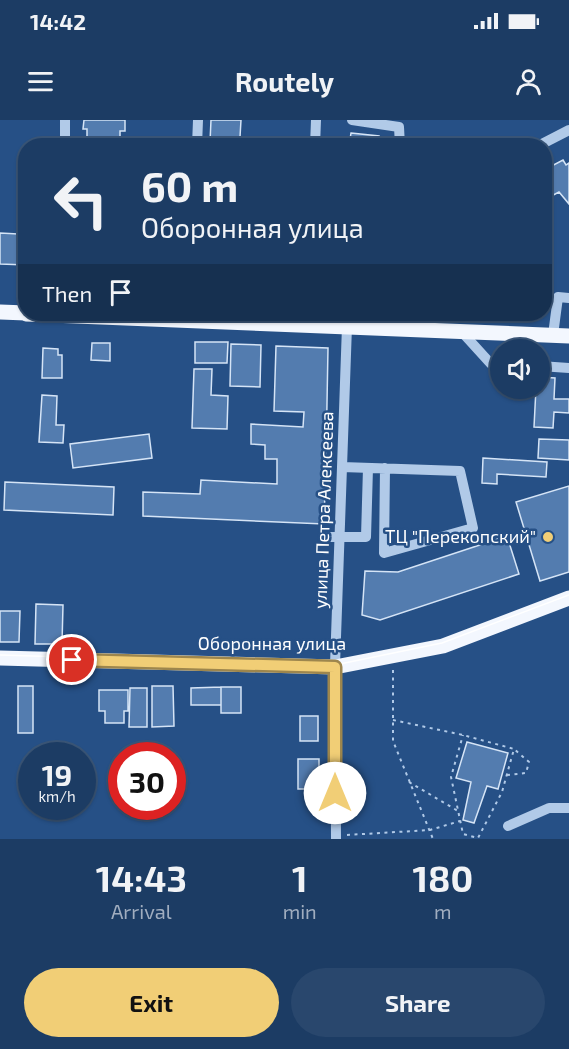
<!DOCTYPE html>
<meta charset="utf-8">
<style>
body{margin:0;font-family:"Exo 2",sans-serif;background:#29476d;color:#f1f3f6;height:100vh;display:flex;flex-direction:column;font-size:22px;white-space:nowrap}
*{box-sizing:border-box;margin:0}
p{font-size:20px;color:#a0adbf}
.icon{flex:none;width:33px;height:33px;fill:none;stroke:currentColor;stroke-width:2;stroke-linecap:round;stroke-linejoin:round}
.map{position:relative;height:719px;overflow:hidden}
.side{display:flex;flex-direction:column;background:#1c3c64;flex:1}
.side>*{flex:none}
.guide{position:absolute;left:18px;top:18px;width:534px;height:183px;border-radius:24px;box-shadow:0 2px 4px #0004,0 0 0 2px #3a5678;background:#1c3c64;color:#f1f3f6;overflow:hidden}
.tools{position:absolute;left:490px;top:219px;display:grid;gap:12px}
.tools a{display:grid;place-items:center;width:60px;height:60px;border-radius:50%;background:#1c3c64;box-shadow:0 2px 4px #0004,0 0 0 2px #3a5678;font-size:30px}
.speed{position:absolute;left:18px;top:622px;display:flex;gap:12px;font-size:30px;font-weight:700;text-align:center}
.speed>*{display:grid;place-content:center;width:78px;height:78px;border-radius:50%;background:#1c3c64;box-shadow:0 2px 4px #0004,0 0 0 2px #3a5678;line-height:1}
.speed small{font-size:15px;font-weight:400}
.speed .limit{border:9px solid #d22;background:#fff;color:#111}
.pin{position:absolute;display:grid;place-items:center;width:51px;height:51px;color:#fff;margin:-26px;border:3px solid #fff;border-radius:50%;box-shadow:0 2px 6px #0007}
.me{position:absolute;width:66px;margin:-33px;rotate:0deg;stroke-linejoin:round;filter:drop-shadow(0 0 4px #0008)}
.turn{display:flex;align-items:center;gap:21px;height:126px;padding:0 24px;font-size:27px}
.turn .icon{width:78px;height:78px;stroke-width:2.5}
.turn b{display:block;font-size:42px;line-height:51px}
.then{display:flex;align-items:center;height:57px;padding:0 24px;background:#0003;gap:12px;font-size:22px}
.eta{display:flex;justify-content:space-evenly;align-items:center;height:102px;text-align:center}
.eta b{font-size:36px;font-weight:700;line-height:42px}
.cta{display:flex;gap:12px;margin-top:auto;padding:12px 24px}
.cta a{flex:1;height:69px;border-radius:36px;background:#f1ce76;color:#111;font-size:24px;font-weight:700;line-height:69px;text-align:center}
.cta a+a{background:#29476d;color:#f1f3f6}
.status{display:flex;justify-content:space-between;align-items:center;height:42px;padding:0 30px;background:#1c3c64;direction:ltr}
.status svg{height:16px;fill:currentColor}
header{display:flex;justify-content:space-between;align-items:center;height:78px;padding:0 24px;background:#1c3c64;font-size:27px;font-weight:700}
.map>svg:first-child{display:block}
</style>
<div class="status"><b>14:42</b><svg viewBox="0 0 49 12"><path d="M0 12V9h3v3zM5 12V6h3v6zM10 12V3h3v9zM15 12V0h3v12zM26 1h20v11H26zM47 4h2v5h-2z"/></svg></div>
<header><svg class="icon" aria-label="menu" viewBox="0 0 24 24"><path d="M4 6h16M4 12h16M4 18h16"/></svg>Routely<svg class="icon" aria-label="person" viewBox="0 0 24 24"><circle cx="12" cy="8" r="4"/><path d="M4 21q1-7 8-7t8 7"/></svg></header>
<div class="map">
<svg width="569" height="719" viewBox="0 0 569 719">
<rect width="100%" height="100%" fill="#265086"/>
<path fill="#537caf" stroke="#d5e4f6" stroke-width="1.5" d="M 84,0 L 125,0 L 125,11 L 120,11 L 120,24 L 123,24 L 123,26 L 87,26 L 91,25 L 91,17 L 87,17 L 87,9 L 83,9 Z
M 211,0 L 241,0 L 240,17 L 244,17 L 243,26 L 216,26 L 216,23 L 210,22 Z
M 351,13 L 379,16 L 378,26 L 349,26 Z
M 563,40 L 566,45 L 569,43 L 569,84 L 559,72 L 544,80 L 544,50 Z
M 19,95 L 26,95 L 26,145 L 0,144 L 0,113 L 18,114 Z
M 195,222 L 228,222 L 227,243 L 195,243 Z
M 92,223 L 110,223 L 110,241 L 91,240 Z
M 231,224 L 261,225 L 260,267 L 230,266 Z
M 276,226 L 328,228 L 326,338 L 330,339 L 329,369 L 325,369 L 324,404 L 143,396 L 143,372 L 200,374 L 201,360 L 277,364 L 277,339 L 265,339 L 265,325 L 251,324 L 251,304 L 303,307 L 304,292 L 274,291 Z
M 43,228 L 58,229 L 58,235 L 62,235 L 62,258 L 42,258 Z
M 194,249 L 212,249 L 211,275 L 228,276 L 227,309 L 192,308 Z
M 540,257 L 555,258 L 554,279 L 569,279 L 569,293 L 554,292 L 553,308 L 534,307 L 536,268 L 540,268 Z
M 42,275 L 57,276 L 56,305 L 64,305 L 63,323 L 39,322 Z
M 149,314 L 152,338 L 73,348 L 70,324 Z
M 539,319 L 569,320 L 569,340 L 538,338 Z
M 483,338 L 547,342 L 546,357 L 497,354 L 497,364 L 482,363 Z
M 5,362 L 114,367 L 113,395 L 4,390 Z
M 569,366 L 569,452 L 540,461 L 516,382 Z
M 507,416 L 519,454 L 380,500 L 362,495 L 365,451 L 398,452 Z
M 36,484 L 63,485 L 62,524 L 35,524 Z
M 0,491 L 20,491 L 19,522 L 0,522 Z
M 18,566 L 33,566 L 33,613 L 18,613 Z
M 152,566 L 173,566 L 174,606 L 152,607 Z
M 221,567 L 221,585 L 191,585 L 191,568 Z
M 221,567 L 241,567 L 241,593 L 221,593 Z
M 130,568 L 147,568 L 147,607 L 129,607 Z
M 99,570 L 128,570 L 128,591 L 124,591 L 124,603 L 105,603 L 105,591 L 99,591 Z
M 300,596 L 318,596 L 318,621 L 300,621 Z
M 467,622 L 508,633 L 498,669 L 487,666 L 474,703 L 463,700 L 471,662 L 456,658 Z
M 298,639 L 319,639 L 319,669 L 298,669 Z"/>
<g fill="none" stroke-linecap="round" stroke-linejoin="round">
<path stroke="#b1cae8" stroke-width="2" stroke-dasharray="3 4.5" stroke-linecap="butt" d="M 393,550 L 393,621 L 433,719
M 393,600 L 463,615 L 514,629 L 502,672 L 478,718 L 463,714 L 451,657 L 463,615
M 507,655 L 526,653 L 529,642 L 514,629
M 409,662 L 458,691
M 347,715 L 430,710 L 460,701"/>
<path stroke="#b1cae8" stroke-width="10" d="M 352,0 L 399,7 L 400,26
M 65,26 L 65,0
M 197,26 L 198,0
M 315,26 L 316,0
M 538,26 L 569,10
M 461,211 L 491,244 L 501,244
M 553,215 L 558,177 L 569,178
M 540,246 L 569,248
M 342,347 L 460,351 L 473,408 L 384,433 L 385,348
M 323,417 L 366,417 L 368,348
M 508,706 L 549,688 L 569,688
M 336,719 L 335,545 L 347,206"/>
<path stroke="#f3f7fe" stroke-width="15" d="M 0,192 L 26,193
M 26,194 L 569,216
M 0,538 L 335,547 L 443,526 L 569,478"/>
<path stroke="#fff" stroke-width="1.5" d="M 0,535 L 335,545 L 442,523 L 569,475"/>
</g>
<g fill="none" stroke-linecap="round" stroke-linejoin="round">
<g stroke="#9d864d" stroke-width="15">
<path id="route" d="M 72,540 L 335,547 L 335,673"/>
</g>
<use href="#route" stroke="#f1ce76" stroke-width="10"/>
</g>
<circle fill="#f1ce76" stroke="#265086" stroke-width="2" cx="548" cy="417" r="6"/>
<g text-anchor="middle" stroke-width="5" stroke-linejoin="round" paint-order="stroke">
<g font-size="18" fill="#fff" stroke="#265086">
<text transform="translate(324 390) rotate(-88)" y="6">улица Петра Алексеева</text>
<text x="272" y="530">Оборонная улица</text>
</g>
<g font-size="18" fill="#fff" stroke="#265086" text-anchor="end">
<text x="536" y="423">ТЦ "Перекопский"</text>
</g>
</g>
</svg>
<div class="tools">
<a><svg class="icon" aria-label="sound" viewBox="0 0 24 24"><path d="M4 9h4l5-4v14l-5-4H4zM17 9q2 3 0 6"/></svg></a>
</div>
<div class="speed"><div>19<small>km/h</small></div><div class="limit">30</div></div>
<div class="pin" style="left:72px;top:540px;background:#d93025"><svg class="icon" aria-label="arrive" viewBox="0 0 24 24"><path d="M6 21V4h12l-3 4 3 4H6"/></svg></div>
<svg class="me" style="left:335px;top:673px" viewBox="-20 -20 40 40"><circle r="19" fill="#fff"/><path d="M0-13L10 11 0 6-10 11z" fill="#f1ce76"/></svg>
<div class="guide">
<div class="turn"><svg class="icon" aria-label="left" viewBox="0 0 24 24"><path d="M17 20v-9H6M10 6l-5 5 5 5"/></svg><div><b>60 m</b>Оборонная улица</div></div>
<div class="then">Then<svg class="icon" aria-label="arrive" viewBox="0 0 24 24"><path d="M6 21V4h12l-3 4 3 4H6"/></svg></div>
</div>
</div>
<section class="side">
<div class="eta">
<div><b>14:43</b><p>Arrival</p></div>
<div><b>1</b><p>min</p></div>
<div><b>180</b><p>m</p></div>
</div>
<div class="cta"><a>Exit</a><a>Share</a></div>
</section>
